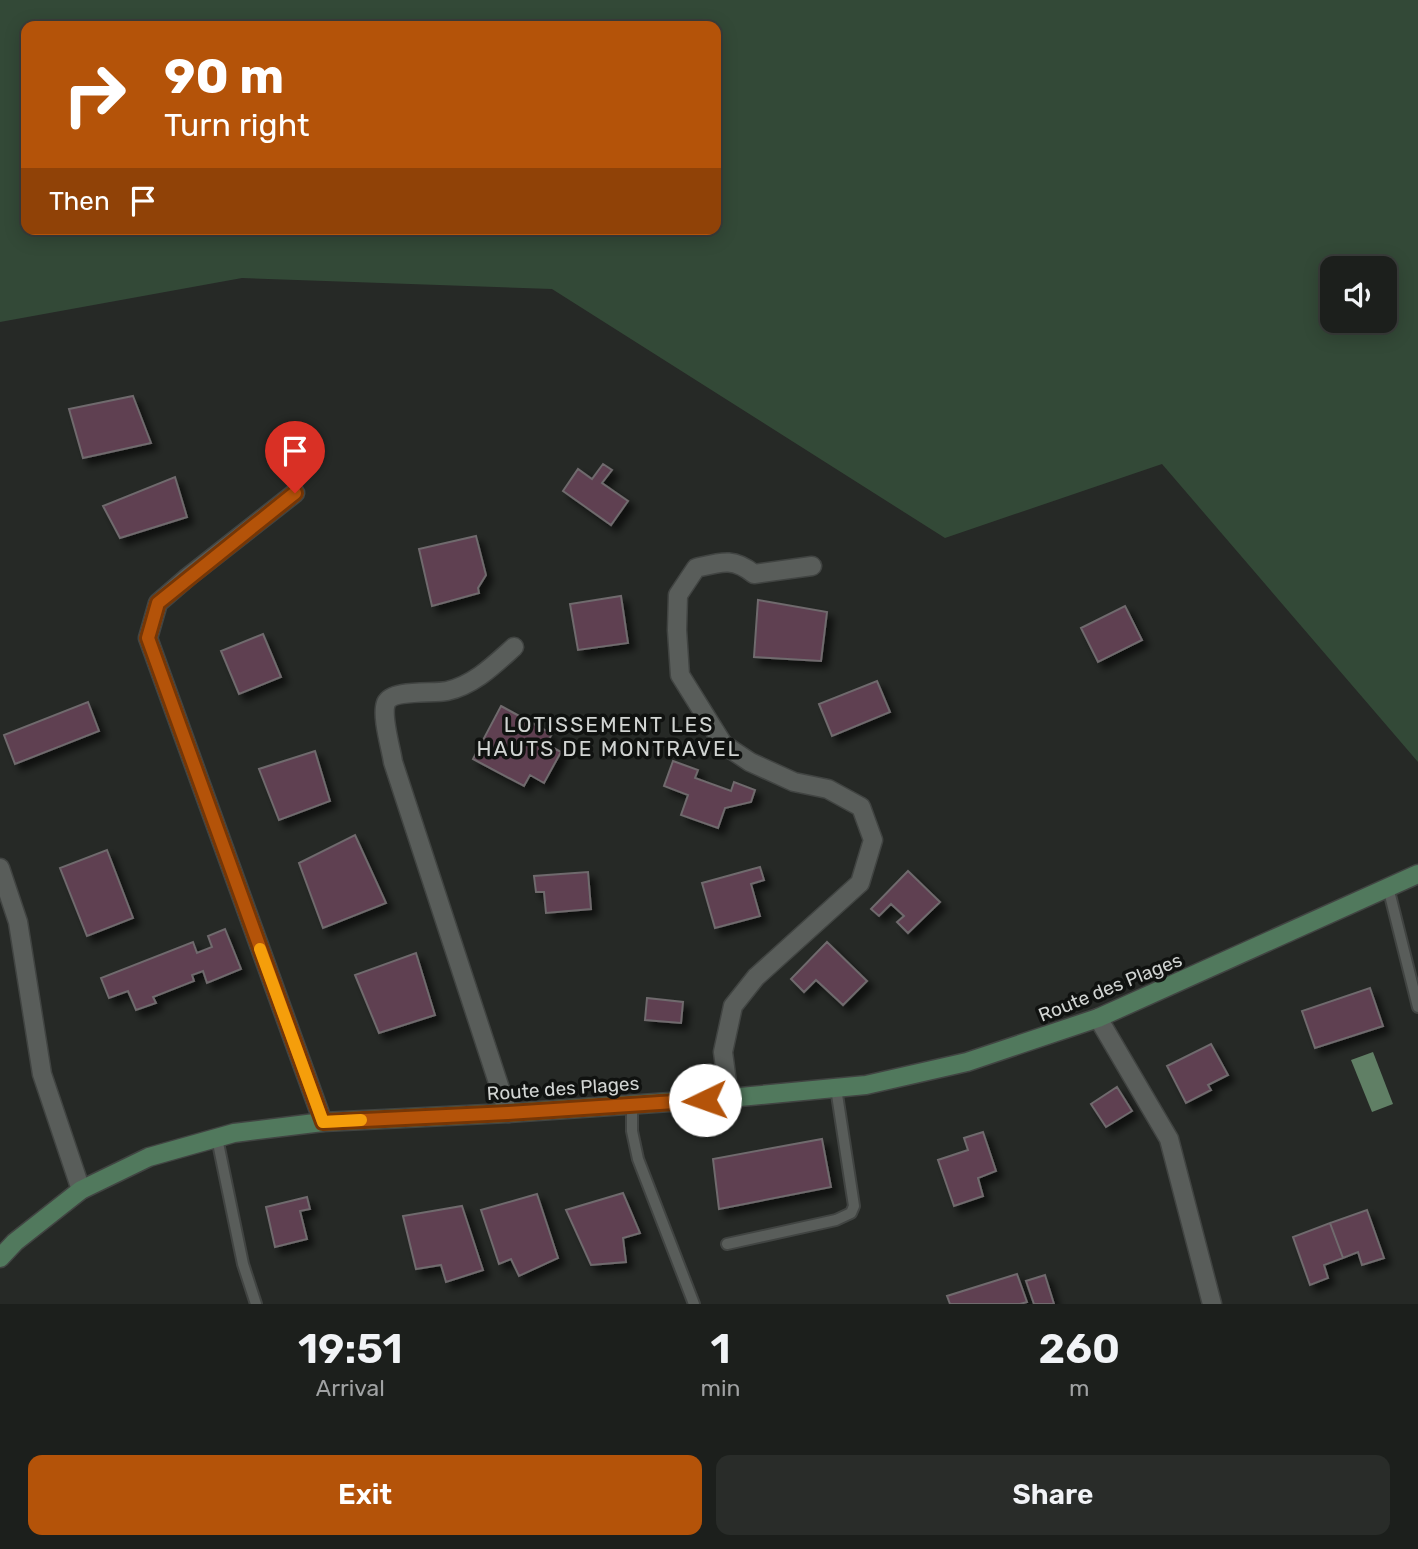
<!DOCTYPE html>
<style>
body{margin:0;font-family:Rubik,sans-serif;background:#292c29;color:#f1f3f6;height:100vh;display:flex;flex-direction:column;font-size:26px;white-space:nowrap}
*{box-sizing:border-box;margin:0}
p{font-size:23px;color:#a0a2a3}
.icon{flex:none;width:38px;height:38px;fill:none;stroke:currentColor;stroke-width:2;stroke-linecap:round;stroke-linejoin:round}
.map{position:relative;height:1304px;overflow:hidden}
.details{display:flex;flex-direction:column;background:#1c1f1c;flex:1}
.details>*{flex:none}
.hud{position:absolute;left:21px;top:21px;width:700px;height:214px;border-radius:14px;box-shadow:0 4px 18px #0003,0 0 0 2px #3a3d3b;background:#b45309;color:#fff;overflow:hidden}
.fabs{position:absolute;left:1320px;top:256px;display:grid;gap:14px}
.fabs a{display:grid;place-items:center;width:77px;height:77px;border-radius:14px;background:#1c1f1c;box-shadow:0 4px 18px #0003,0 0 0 2px #3a3d3b;font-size:35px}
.pin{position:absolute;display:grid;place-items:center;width:60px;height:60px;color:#fff;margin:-72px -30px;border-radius:50% 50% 50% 0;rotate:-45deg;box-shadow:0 0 7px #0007}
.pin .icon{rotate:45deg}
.me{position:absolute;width:77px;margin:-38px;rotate:267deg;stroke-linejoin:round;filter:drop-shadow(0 0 5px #0008)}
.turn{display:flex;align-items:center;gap:24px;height:147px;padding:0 28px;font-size:32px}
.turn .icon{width:91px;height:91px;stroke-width:2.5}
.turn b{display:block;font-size:49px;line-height:60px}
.then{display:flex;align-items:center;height:66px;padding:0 28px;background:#0003;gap:14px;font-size:26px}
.eta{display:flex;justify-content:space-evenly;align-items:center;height:119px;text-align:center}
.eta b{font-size:42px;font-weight:600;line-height:49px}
.action{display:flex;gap:14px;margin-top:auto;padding:14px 28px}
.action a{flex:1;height:80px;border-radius:14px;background:#b45309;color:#fff;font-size:28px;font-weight:600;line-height:80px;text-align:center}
.action a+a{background:#292c29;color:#f1f3f6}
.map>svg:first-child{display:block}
</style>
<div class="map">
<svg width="1418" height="1304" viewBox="0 0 1418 1304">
<defs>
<filter id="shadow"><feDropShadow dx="6" dy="6" stdDeviation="3.5" flood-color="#0009"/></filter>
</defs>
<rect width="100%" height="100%" fill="#262926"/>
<path fill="#334937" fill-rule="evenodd" d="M 0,0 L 1418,0 L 1418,762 L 1162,464 L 945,538 L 552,289 L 242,278 L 0,322 ZM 26,26 L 716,26 L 716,229 L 26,229 ZM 1332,268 L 1384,268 L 1384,320 L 1332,320 Z"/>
<path fill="#607f65" d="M 1373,1052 L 1393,1104 L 1372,1112 L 1351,1060 Z"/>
<path fill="#5e3f51" stroke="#6f6a6d" stroke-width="2" filter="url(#shadow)" d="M 133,396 L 151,443 L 83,458 L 69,409 Z
M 603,464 L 612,470 L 602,483 L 628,501 L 611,525 L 563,491 L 578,469 L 592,479 Z
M 175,477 L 187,517 L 120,538 L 103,506 Z
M 476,536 L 486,575 L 478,588 L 479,593 L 432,606 L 419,549 Z
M 621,596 L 628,643 L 578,650 L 570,604 Z
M 758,600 L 827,612 L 821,661 L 754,657 Z
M 1125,606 L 1142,640 L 1098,662 L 1081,628 Z
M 263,634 L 281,677 L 239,694 L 221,651 Z
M 877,681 L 890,712 L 832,736 L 819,704 Z
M 88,702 L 99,731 L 15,764 L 4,735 Z
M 501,706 L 552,734 L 546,744 L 561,752 L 544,783 L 530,775 L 524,786 L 473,759 Z
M 315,751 L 330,801 L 279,820 L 259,769 Z
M 673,761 L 698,770 L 695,778 L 731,791 L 734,782 L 755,790 L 751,802 L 725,808 L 718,828 L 681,815 L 688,795 L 664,786 Z
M 355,835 L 386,903 L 323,928 L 299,863 Z
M 107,850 L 133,918 L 87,936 L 60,868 Z
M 760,867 L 764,880 L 751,884 L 760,916 L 715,928 L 702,883 Z
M 908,871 L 940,902 L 908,933 L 897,922 L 904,916 L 891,904 L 879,916 L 871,909 Z
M 588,872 L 591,909 L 546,913 L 544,892 L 536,892 L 534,876 Z
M 225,929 L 241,969 L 207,983 L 203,971 L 192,975 L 194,981 L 153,997 L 156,1003 L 136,1010 L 128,991 L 109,998 L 101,978 L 193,942 L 197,953 L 212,947 L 208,936 Z
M 827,942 L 867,981 L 843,1005 L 816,980 L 804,992 L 791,979 Z
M 416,953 L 435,1015 L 379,1033 L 355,975 Z
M 1370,988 L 1383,1026 L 1315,1048 L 1302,1011 Z
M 647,998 L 683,1002 L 681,1023 L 645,1020 Z
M 1211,1044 L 1228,1075 L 1208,1085 L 1211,1090 L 1186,1103 L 1167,1066 Z
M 1117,1087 L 1132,1111 L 1106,1127 L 1091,1104 Z
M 983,1132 L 996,1171 L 978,1178 L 983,1196 L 954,1206 L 938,1160 L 968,1150 L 964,1138 Z
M 822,1139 L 831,1187 L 719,1209 L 713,1159 Z
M 623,1193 L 640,1233 L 623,1238 L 626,1262 L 591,1265 L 566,1210 Z
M 537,1194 L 558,1258 L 519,1276 L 511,1259 L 499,1264 L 481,1210 Z
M 307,1197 L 310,1209 L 300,1211 L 307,1239 L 275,1247 L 266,1207 Z
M 462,1206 L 483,1270 L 446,1282 L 441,1265 L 416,1269 L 403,1216 Z
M 1367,1210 L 1384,1258 L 1362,1265 L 1358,1252 L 1343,1258 L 1330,1223 Z
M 1330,1223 L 1343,1258 L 1324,1265 L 1328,1278 L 1310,1285 L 1293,1237 Z
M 1017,1274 L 1027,1302 L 1020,1304 L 950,1304 L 947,1296 Z
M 1045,1275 L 1054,1304 L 1034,1304 L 1026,1281 Z"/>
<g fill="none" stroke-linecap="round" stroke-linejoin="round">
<g stroke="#414442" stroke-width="14">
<path id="lane" d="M 1388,887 L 1418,1007
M 632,1104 L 632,1131 L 638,1159 L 694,1304
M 217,1138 L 243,1264 L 256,1304
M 727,1244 L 836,1220 L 851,1213 L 854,1206 L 836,1088"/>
</g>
<g stroke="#414442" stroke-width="21">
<path id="street" d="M 295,493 L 188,577 L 158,603 L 148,638 L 323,1122
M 0,868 L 18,922 L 42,1074 L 81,1190
M 1098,1018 L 1169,1139 L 1212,1304
M 729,1098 L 723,1052 L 733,1006 L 756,977 L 860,883 L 873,840 L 861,807 L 828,789 L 794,782 L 750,762 L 723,744 L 680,675 L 677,630 L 678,595 L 696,568 C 721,562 733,557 754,574 L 812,566
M 508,1113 L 393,762 C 391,748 381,716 386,703 C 392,689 433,694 447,691 C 474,685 494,665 514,647"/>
</g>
<g stroke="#414442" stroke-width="21">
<path id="secondary" d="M 0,1258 L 15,1242 L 81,1190 L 149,1157 L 234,1133 L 323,1122 L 508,1113 L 729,1098 L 866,1085 L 967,1062 L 1098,1018 L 1418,874"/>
</g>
<use href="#lane" stroke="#595d5a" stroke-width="10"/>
<use href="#street" stroke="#595d5a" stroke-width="18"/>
<use href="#secondary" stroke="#51795d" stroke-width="18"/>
</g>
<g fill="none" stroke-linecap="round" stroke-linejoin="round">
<g stroke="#753606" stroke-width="18">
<path id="route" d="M 295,493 L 158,603 L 148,638 L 323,1122 L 508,1113 L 705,1100"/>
</g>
<use href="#route" stroke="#b45309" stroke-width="12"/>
<path stroke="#f59e0b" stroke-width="12" d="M 260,949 L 323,1122 L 361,1120"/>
</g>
<g text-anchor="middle" stroke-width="7" stroke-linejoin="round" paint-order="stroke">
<g font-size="19" fill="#d1d4d2" stroke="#101210">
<text transform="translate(1110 987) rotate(-22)" y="7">Route des Plages</text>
<text transform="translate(563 1088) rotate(-4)" y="7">Route des Plages</text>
</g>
<g font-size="21" letter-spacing="2" fill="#d1d4d2" stroke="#101210">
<text x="609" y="732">LOTISSEMENT LES<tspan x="609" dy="24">HAUTS DE MONTRAVEL</tspan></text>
</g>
</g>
</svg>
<div class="fabs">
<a><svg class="icon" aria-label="sound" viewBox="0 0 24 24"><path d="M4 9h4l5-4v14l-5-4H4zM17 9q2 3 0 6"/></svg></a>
</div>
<div class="pin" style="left:295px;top:493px;background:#d93025"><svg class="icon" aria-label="arrive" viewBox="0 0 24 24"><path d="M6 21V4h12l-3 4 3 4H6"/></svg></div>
<svg class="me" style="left:705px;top:1100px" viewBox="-20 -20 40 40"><circle r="19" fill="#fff"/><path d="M0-13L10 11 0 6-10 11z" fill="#b45309"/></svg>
<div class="hud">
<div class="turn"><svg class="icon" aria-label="right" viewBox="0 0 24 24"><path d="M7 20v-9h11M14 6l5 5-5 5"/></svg><div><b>90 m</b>Turn right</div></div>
<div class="then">Then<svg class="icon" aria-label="arrive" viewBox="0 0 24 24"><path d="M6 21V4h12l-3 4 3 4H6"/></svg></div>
</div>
</div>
<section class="details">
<div class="eta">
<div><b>19:51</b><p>Arrival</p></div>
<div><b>1</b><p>min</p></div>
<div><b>260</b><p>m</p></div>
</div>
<div class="action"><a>Exit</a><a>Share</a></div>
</section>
